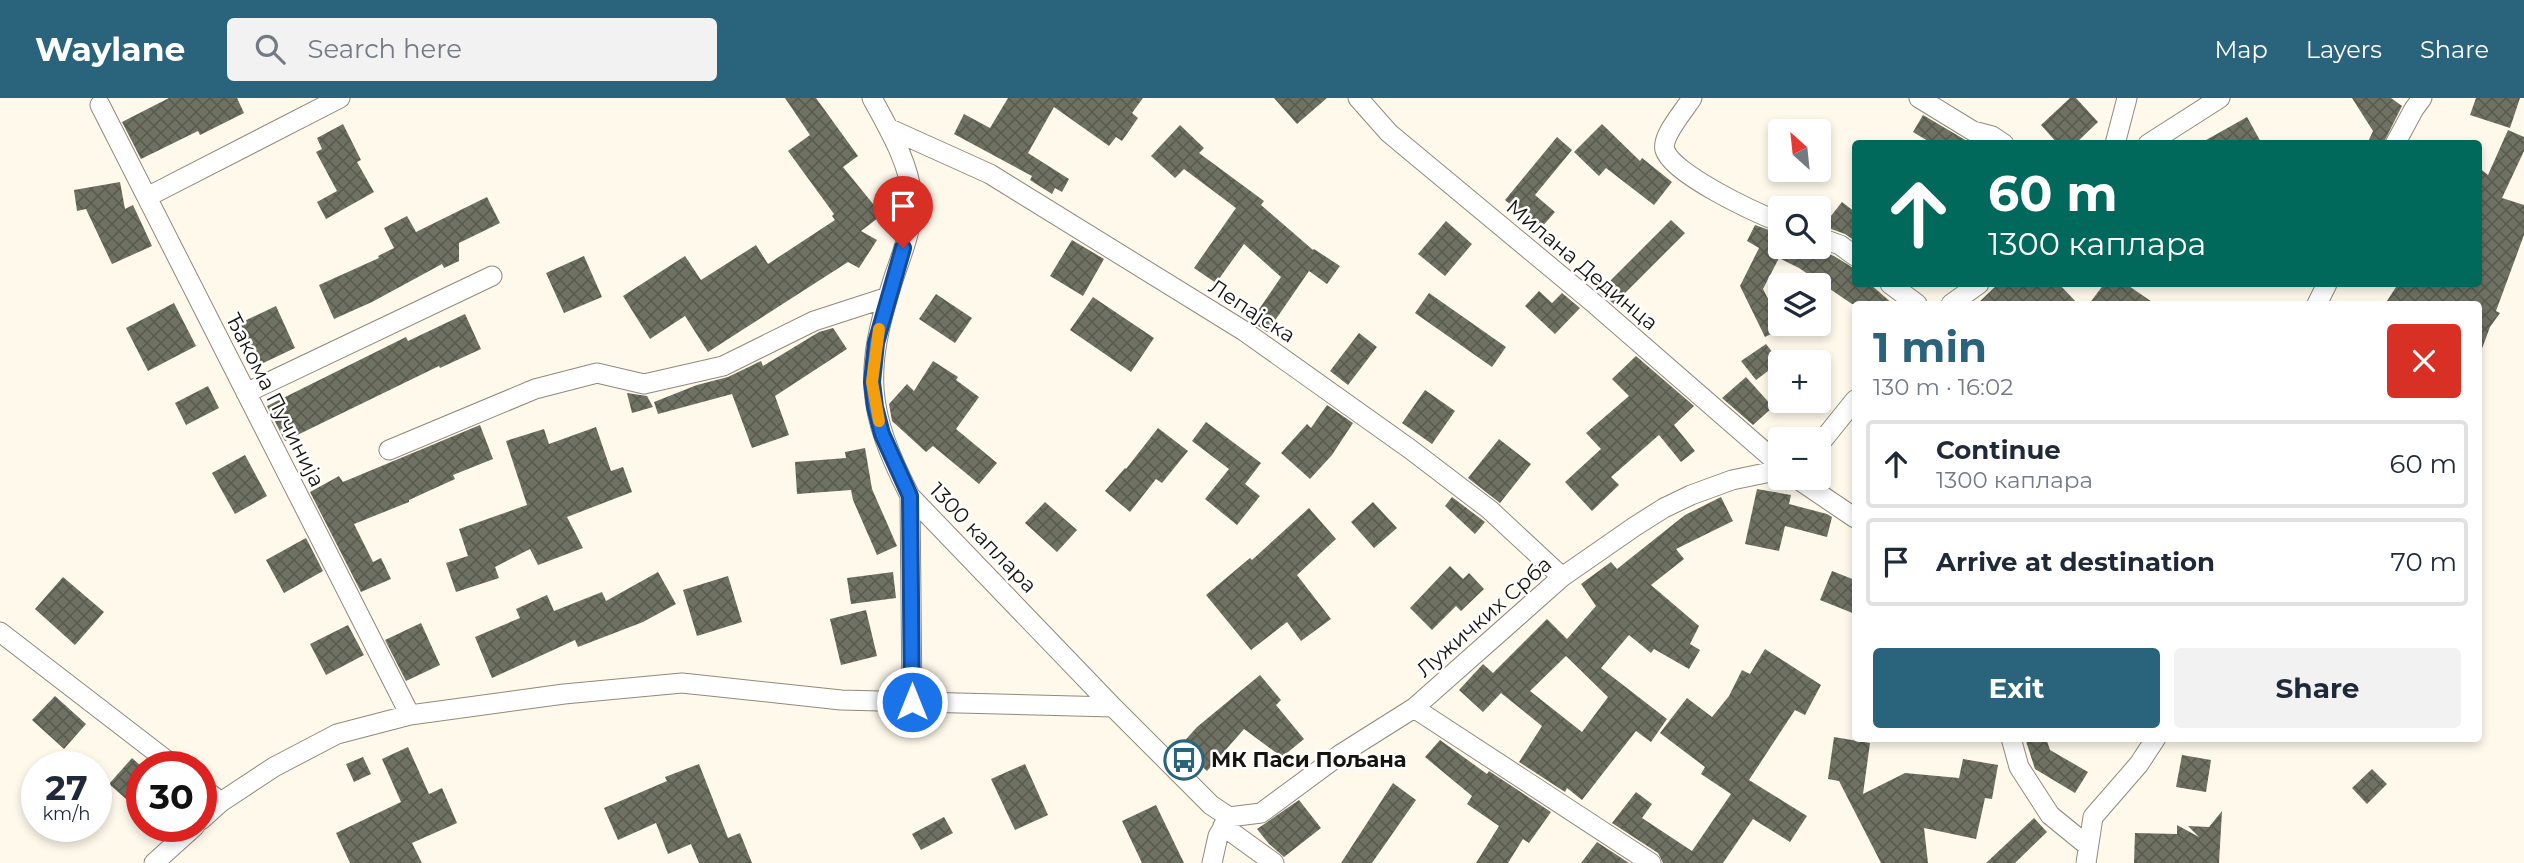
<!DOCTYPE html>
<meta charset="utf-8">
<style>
body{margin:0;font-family:Montserrat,sans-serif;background:#f2f2f3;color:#1f2937;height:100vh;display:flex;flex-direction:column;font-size:26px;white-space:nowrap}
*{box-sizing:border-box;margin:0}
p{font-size:23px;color:#747a83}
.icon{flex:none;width:38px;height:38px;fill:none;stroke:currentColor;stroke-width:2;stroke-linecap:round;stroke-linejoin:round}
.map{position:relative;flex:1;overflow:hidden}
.sheet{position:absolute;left:1852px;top:203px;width:630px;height:441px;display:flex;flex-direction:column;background:#fff;border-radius:7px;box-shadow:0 4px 10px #0003}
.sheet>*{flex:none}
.guide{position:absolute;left:1852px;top:42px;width:630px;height:147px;border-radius:7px;box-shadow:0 4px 10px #0003;background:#00695c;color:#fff;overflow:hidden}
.needle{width:46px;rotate:333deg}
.tools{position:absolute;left:1768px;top:21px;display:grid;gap:14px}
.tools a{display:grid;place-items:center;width:63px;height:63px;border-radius:7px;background:#fff;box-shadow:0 4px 10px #0003;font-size:35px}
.speed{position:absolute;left:21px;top:653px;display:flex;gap:14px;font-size:35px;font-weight:700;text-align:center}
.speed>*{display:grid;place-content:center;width:91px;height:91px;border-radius:50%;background:#fff;box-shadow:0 4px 10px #0003;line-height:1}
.speed small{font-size:18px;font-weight:400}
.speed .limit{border:10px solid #d22;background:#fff;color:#111}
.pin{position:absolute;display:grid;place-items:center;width:60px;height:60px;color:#fff;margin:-72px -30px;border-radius:50% 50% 50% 0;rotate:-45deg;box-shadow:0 0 7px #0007}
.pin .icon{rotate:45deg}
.me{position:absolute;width:77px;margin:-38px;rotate:0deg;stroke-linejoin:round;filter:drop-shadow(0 0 5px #0008)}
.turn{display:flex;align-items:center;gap:24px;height:147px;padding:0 21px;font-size:32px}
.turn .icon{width:91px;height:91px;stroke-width:2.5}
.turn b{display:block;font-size:49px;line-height:60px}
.round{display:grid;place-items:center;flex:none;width:74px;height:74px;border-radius:7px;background:#f2f2f3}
.headline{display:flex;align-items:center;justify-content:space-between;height:119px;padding:0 21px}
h1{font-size:42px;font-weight:700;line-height:52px;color:#29647c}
.cta{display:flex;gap:14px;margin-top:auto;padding:14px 21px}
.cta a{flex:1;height:80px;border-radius:7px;background:#29647c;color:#fff;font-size:28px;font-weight:700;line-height:80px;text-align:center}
.cta a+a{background:#f2f2f3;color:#1f2937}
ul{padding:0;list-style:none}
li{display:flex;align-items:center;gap:21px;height:88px;margin:0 14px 10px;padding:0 7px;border:4px solid #e0e1e3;border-radius:7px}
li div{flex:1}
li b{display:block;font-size:26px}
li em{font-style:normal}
header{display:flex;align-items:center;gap:42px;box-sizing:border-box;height:98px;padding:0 35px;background:#29647c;color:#fff}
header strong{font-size:33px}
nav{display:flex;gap:38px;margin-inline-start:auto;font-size:24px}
.search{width:490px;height:63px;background:#f2f2f3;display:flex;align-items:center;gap:18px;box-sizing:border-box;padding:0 24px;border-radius:7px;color:#747a83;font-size:26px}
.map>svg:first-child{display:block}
</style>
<header>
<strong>Waylane</strong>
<div class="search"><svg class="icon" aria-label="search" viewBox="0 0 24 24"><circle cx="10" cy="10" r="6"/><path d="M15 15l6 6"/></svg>Search here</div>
<nav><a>Map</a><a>Layers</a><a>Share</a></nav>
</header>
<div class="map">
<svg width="2524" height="765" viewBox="0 0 2524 765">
<defs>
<pattern id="building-cross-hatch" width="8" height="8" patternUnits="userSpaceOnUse" patternTransform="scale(1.75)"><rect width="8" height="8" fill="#6f7263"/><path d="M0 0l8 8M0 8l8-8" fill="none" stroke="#5a5c50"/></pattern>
</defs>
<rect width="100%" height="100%" fill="#fff9ec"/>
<path fill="url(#building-cross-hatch)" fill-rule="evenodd" d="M 169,0 L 237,0 L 244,15 L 200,37 L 198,33 L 141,61 L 122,24 Z
M 785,0 L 816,0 L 858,58 L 843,69 L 882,117 L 861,133 L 877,142 L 859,170 L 848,164 L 708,254 L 685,218 L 650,241 L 623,198 L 685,158 L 701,182 L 756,147 L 768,166 L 835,122 L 832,118 L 834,116 L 788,53 L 810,37 Z
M 1008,0 L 1143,0 L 1132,15 L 1138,20 L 1122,43 L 1116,39 L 1109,48 L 1054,9 L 1028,55 L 1069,81 L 1062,94 L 1055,90 L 1052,96 L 1030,82 L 1032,78 L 954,36 L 964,16 L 990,30 Z
M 1274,0 L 1327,0 L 1297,26 Z
M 2070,0 L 2076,0 L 2098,24 L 2075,46 L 2058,46 L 2041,27 Z
M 2352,0 L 2391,0 L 2402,8 L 2383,46 L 2367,46 L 2373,33 Z
M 2476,0 L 2520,0 L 2510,30 L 2470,17 Z
M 1923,17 L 1967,43 L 1972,46 L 1933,46 L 1913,34 Z
M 2247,19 L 2262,46 L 2199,46 Z
M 343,26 L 361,62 L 357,64 L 374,94 L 326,121 L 317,104 L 337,93 L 316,54 L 322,51 L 317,40 Z
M 1602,26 L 1640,63 L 1642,60 L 1672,84 L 1654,107 L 1606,70 L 1599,78 L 1574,54 Z
M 1180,27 L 1204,50 L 1199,55 L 1264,103 L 1261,107 L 1313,152 L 1314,151 L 1340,168 L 1327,186 L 1309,173 L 1267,234 L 1251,223 L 1281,179 L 1244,146 L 1216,185 L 1194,170 L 1236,110 L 1184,71 L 1175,80 L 1151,58 Z
M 2508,32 L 2524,39 L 2524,53 L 2502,100 L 2524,107 L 2524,137 L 2496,213 L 2500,215 L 2490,229 L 2480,256 L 2478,256 L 2478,206 L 2385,206 L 2398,186 L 2478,186 L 2478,69 L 2488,77 Z
M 1557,39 L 1572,52 L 1535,97 L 1555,114 L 1540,131 L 1505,102 Z
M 120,84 L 125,111 L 133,107 L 152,148 L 112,166 L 86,111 L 77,113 L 74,92 Z
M 487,99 L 500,125 L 459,145 L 459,163 L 444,170 L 442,166 L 372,204 L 334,221 L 319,187 L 379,160 L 378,158 L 394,150 L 384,130 L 407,118 L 416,134 Z
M 1842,104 L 1855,114 L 1855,143 L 1845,136 L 1823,128 Z
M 1671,122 L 1685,135 L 1614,206 L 1599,194 Z
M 1446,123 L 1472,146 L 1445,178 L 1418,156 Z
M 1755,127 L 1780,136 L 1780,149 L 1811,149 L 1834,158 L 1855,171 L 1855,186 L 1870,186 L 1893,206 L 1852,206 L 1799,170 L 1779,160 L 1763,191 L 1783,230 L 1765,239 L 1740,188 L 1759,150 L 1747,143 Z
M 1072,142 L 1104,161 L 1083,198 L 1050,178 Z
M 584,158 L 602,199 L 564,215 L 546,175 Z
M 1998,186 L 2059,186 L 2078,206 L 1977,206 Z
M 2104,186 L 2126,186 L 2155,206 L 2089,206 Z
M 1539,193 L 1552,205 L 1562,195 L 1580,210 L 1555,236 L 1525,208 Z
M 1429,195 L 1506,249 L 1492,269 L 1415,215 Z
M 936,196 L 972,220 L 955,245 L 919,221 Z
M 1093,199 L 1154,240 L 1131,274 L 1070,232 Z
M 174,205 L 196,248 L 148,273 L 126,230 Z
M 276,208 L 295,250 L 259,267 L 240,225 Z
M 465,216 L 481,251 L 440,270 L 439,268 L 285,343 L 267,308 L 406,239 L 408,243 Z
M 833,230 L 847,251 L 775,298 L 789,337 L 752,350 L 732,296 L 658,316 L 654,304 L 697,287 L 728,279 L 761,263 L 763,268 L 819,234 Z
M 1359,235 L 1377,249 L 1348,287 L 1330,273 Z
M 1766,246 L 1780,264 L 1756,282 L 1741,263 Z
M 1636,258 L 1694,308 L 1674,327 L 1695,353 L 1681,364 L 1659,337 L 1611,379 L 1619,387 L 1592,413 L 1565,384 L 1601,351 L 1586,335 L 1629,298 L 1612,281 Z
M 933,263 L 958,279 L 956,282 L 979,299 L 956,331 L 997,365 L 979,386 L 933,348 L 926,354 L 892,323 L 889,306 L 907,286 L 914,293 Z
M 1746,279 L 1773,309 L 1753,327 L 1722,300 Z
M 208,288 L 219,310 L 186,327 L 175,305 Z
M 1425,292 L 1455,313 L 1432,346 L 1402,325 Z
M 627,295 L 647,298 L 653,309 L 632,315 Z
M 1327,307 L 1353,325 L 1332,357 L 1310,381 L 1281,355 L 1307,326 L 1311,330 Z
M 1206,324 L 1261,365 L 1245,386 L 1260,398 L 1237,427 L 1205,401 L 1229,371 L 1192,343 Z
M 480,327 L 493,361 L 453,377 L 455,381 L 409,402 L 409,404 L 354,426 L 373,464 L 381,460 L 391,481 L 361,494 L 310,394 L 339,378 L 343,384 Z
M 596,329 L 611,373 L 623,369 L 632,394 L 567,419 L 583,450 L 538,467 L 530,451 L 495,469 L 499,480 L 456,494 L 446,465 L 468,458 L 459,431 L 527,407 L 506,343 L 544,331 L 549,346 Z
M 1158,330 L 1188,353 L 1162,385 L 1156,381 L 1130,414 L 1105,393 L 1125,370 L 1126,371 Z
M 1499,341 L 1531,366 L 1500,405 L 1468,380 Z
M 865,350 L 872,391 L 897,448 L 877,457 L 853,402 L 851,392 L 797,396 L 795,364 L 846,360 L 845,354 Z
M 245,357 L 267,398 L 235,416 L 212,375 Z
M 1757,391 L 1791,397 L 1789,406 L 1827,416 L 1832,419 L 1827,439 L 1785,428 L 1779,453 L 1745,446 Z
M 1452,399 L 1485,424 L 1475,436 L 1445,408 Z
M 1721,399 L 1733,423 L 1676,451 L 1684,461 L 1651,487 L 1699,528 L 1690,546 L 1700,552 L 1689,571 L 1654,551 L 1651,555 L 1629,537 L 1601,570 L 1667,621 L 1651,644 L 1636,633 L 1582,702 L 1567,690 L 1565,694 L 1519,664 L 1542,628 L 1501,595 L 1483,614 L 1459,592 L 1483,566 L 1493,575 L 1547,521 L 1567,541 L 1596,508 L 1581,486 L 1611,464 L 1617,471 L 1685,417 ZM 1566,558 L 1608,599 L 1582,634 L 1530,593 Z
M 1045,404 L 1077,432 L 1057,454 L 1025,425 Z
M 1373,404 L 1397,430 L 1374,450 L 1351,424 Z
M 1309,410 L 1336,441 L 1297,477 L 1331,521 L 1301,543 L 1287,524 L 1251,552 L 1206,497 L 1250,460 L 1252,462 Z
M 306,440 L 323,473 L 284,495 L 266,462 Z
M 1450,468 L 1463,481 L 1469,475 L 1484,491 L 1461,513 L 1456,508 L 1432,532 L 1410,510 Z
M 1832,473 L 1855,482 L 1855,516 L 1820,502 Z
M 658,474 L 676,506 L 643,524 L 578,549 L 575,542 L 492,580 L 475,539 L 520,520 L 516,511 L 547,497 L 554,513 L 602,494 L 606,503 Z
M 893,474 L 896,500 L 851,506 L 847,480 Z
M 728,478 L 742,524 L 697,538 L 683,492 Z
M 63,479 L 104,514 L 75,547 L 35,511 Z
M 866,512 L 877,558 L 841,567 L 830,521 Z
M 421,525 L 440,567 L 406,583 L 385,542 Z
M 348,527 L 364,557 L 326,577 L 310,546 Z
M 1765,551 L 1821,587 L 1805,617 L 1795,612 L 1749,682 L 1807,718 L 1790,744 L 1753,721 L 1723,765 L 1663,765 L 1658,755 L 1612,725 L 1636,694 L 1652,706 L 1642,720 L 1692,753 L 1731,696 L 1701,676 L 1705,669 L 1660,635 L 1687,600 L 1712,619 L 1729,598 L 1742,572 L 1750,576 Z
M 1260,577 L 1281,602 L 1276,607 L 1304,641 L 1282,659 L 1244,631 L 1207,673 L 1180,648 L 1197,629 Z
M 55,598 L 86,626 L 64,651 L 32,622 Z
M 1834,639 L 1870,645 L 1863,696 L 1905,675 L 1959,680 L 1963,661 L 1998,667 L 1992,701 L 1985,700 L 1976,741 L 1924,730 L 1928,765 L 1881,765 L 1839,683 L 1828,681 Z
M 2025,640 L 2046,640 L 2050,652 L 2088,674 L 2075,695 L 2035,671 Z
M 1440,642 L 1487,676 L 1489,673 L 1551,714 L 1529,745 L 1523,741 L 1508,765 L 1476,765 L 1499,728 L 1467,706 L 1472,698 L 1425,659 Z
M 408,649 L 429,696 L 442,690 L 457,725 L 412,745 L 422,765 L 350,765 L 336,735 L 401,704 L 382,661 Z
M 2182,657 L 2211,662 L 2206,694 L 2176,689 Z
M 363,659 L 371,676 L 354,684 L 346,666 Z
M 132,660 L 142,669 L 142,715 L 109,686 Z
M 699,666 L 728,740 L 740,735 L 752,765 L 699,765 L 691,746 L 668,756 L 656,725 L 618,742 L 604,710 L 667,683 L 665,679 Z
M 1025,666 L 1048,717 L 1015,732 L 991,681 Z
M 2372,671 L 2387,686 L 2367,706 L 2352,690 Z
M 1393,685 L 1416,702 L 1372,765 L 1341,765 Z
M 1299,702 L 1321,730 L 1284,759 L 1269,746 L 1257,731 Z
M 1156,707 L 1184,765 L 1142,765 L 1122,723 Z
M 2222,713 L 2219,765 L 2134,765 L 2135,735 L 2177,736 L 2177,727 L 2199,739 L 2188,728 L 2209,729 Z
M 944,719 L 953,735 L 921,752 L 912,736 Z
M 2034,720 L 2047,734 L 2015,765 L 1986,765 Z
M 1597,744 L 1629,765 L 1581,765 Z"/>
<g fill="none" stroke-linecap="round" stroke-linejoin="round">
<g stroke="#90897b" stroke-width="21">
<path id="street" d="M 872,0 C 888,30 909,64 912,99 C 914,128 902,155 893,182 C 864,274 866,312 910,398 L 1113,609 L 1211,707 L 1229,719
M 1358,0 L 1389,35 L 1596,207 L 1780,367
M 1692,0 C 1685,12 1661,38 1665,52 C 1672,76 1756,115 1780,124
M 1919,0 L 1973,33 L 1992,38 L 2004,46
M 100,7 L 410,617
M 888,30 L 990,76 L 1244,233 L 1410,351 L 1490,412 L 1562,479
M 2115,46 L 2127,0
M 2148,46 L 2220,0
M 2395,46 L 2414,11 L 2422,0
M 147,99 L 340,0
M 1818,139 L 1840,147 L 1855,158
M 1890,186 L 1917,206
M 1951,206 L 1979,186
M 2317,206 L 2327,186
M 246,295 L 492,178
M 1818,348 L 1855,302
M 389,352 L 535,291 L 597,275 L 644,286 L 723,268 L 814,223 L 888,199
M 1796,380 L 1855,420
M 910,398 L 912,604
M 0,534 L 174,668
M 1414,610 L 1651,765
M 2011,640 L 2019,669 L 2050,717 L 2088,748
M 201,689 L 221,704
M 1229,719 L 1261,715 L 1341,656 L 1414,610 L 1562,479 L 1634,429 L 1664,410 L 1691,397 L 1732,382 L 1780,372
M 201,722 L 221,704 L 274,669 L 337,636 L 410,617 L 564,596 L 682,585 L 841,602 L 1113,609
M 1223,728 L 1274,765
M 154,765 L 195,728
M 1212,765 L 1218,738 L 1229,719
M 2086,765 L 2093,719 L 2139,666 L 2156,640"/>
</g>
<use href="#street" stroke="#fff" stroke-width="19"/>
</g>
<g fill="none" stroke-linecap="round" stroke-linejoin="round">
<g stroke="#114b97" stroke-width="18">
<path id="route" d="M 903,150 L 876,245 L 872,284 L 875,309 L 882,336 L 910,398 L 912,604"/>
</g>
<use href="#route" stroke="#1a73e8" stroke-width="12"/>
<path stroke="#f59e0b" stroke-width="12" d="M 879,323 L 872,284 L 879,231"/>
</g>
<defs>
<g id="bus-ring" transform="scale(2.0125)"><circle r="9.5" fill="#fff" stroke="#29647c" stroke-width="1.5"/><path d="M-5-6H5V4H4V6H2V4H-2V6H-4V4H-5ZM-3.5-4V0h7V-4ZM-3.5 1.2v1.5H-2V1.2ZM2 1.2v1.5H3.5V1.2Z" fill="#29647c"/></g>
</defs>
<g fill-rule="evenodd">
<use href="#bus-ring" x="1184" y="662"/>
</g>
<g text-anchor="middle" stroke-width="5" stroke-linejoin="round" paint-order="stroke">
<g font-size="21" fill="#16140e" stroke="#fff">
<text transform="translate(1582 167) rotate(40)" y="7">Милана Дединца</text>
<text transform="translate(1252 213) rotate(33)" y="7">Лепајска</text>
<text transform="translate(275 302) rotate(63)" y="7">Ђакома Пучинија</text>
<text transform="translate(983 440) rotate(46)" y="7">1300 каплара</text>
<text transform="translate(1484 519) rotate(-41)" y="7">Лужичких Срба</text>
</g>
<g font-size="21" font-weight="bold" fill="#16140e" stroke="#fff" text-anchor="start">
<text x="1211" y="669">МК Паси Пољана</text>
</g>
</g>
</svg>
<div class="tools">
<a><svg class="needle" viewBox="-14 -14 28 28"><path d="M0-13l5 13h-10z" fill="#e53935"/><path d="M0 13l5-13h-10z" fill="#747a83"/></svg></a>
<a><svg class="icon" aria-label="search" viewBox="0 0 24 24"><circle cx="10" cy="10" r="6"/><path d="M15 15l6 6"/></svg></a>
<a><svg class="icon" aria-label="layers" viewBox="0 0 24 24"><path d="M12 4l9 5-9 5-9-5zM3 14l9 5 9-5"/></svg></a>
<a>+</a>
<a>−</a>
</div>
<div class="speed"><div>27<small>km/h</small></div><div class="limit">30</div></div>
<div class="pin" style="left:903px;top:150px;background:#d93025"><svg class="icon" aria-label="arrive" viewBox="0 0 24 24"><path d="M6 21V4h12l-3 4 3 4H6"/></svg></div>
<svg class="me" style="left:912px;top:604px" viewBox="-20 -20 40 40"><circle r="17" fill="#1a73e8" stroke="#fff" stroke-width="3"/><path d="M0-11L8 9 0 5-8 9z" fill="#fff"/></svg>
<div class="guide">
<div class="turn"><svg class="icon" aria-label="ahead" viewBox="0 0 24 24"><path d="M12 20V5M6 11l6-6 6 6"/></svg><div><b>60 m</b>1300 каплара</div></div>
</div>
<section class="sheet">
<div class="headline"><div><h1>1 min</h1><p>130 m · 16:02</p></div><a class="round" style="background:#d93025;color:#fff"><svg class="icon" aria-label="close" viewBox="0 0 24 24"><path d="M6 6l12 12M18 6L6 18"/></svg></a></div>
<ul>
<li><svg class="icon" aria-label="ahead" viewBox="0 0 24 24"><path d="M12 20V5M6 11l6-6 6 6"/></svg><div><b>Continue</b><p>1300 каплара</p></div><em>60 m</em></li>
<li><svg class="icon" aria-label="arrive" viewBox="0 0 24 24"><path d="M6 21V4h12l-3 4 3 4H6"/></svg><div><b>Arrive at destination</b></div><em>70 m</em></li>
</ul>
<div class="cta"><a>Exit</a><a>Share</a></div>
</section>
</div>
